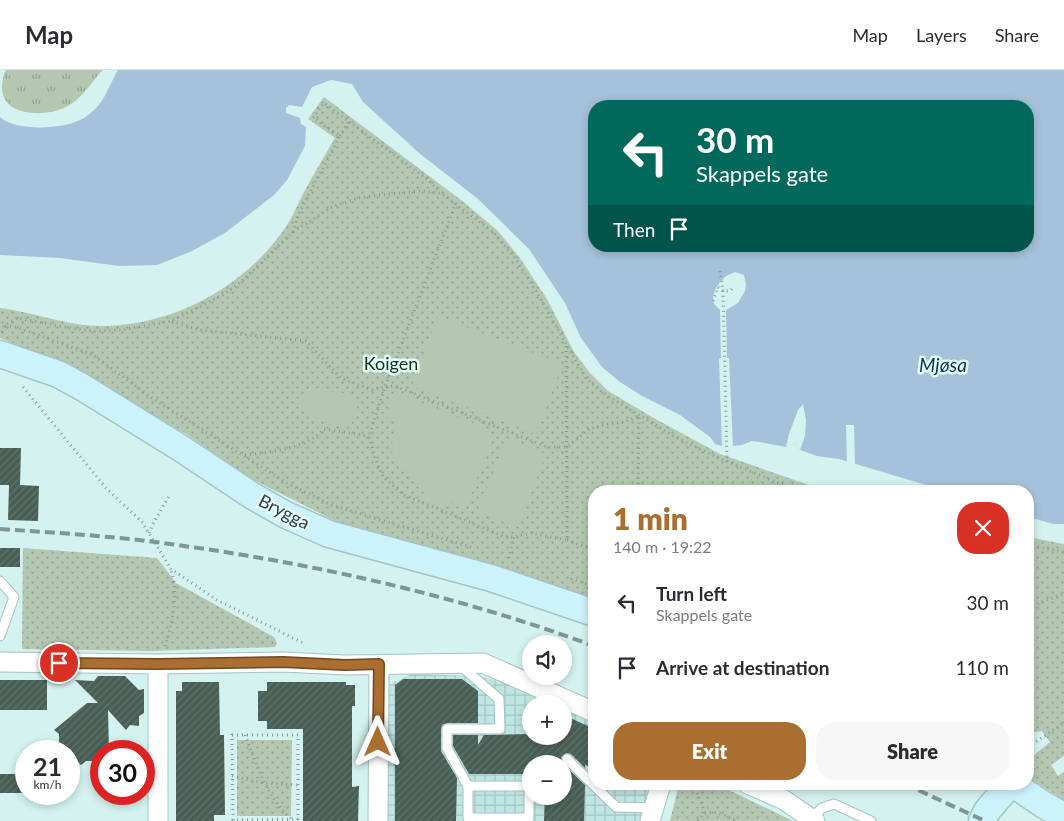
<!DOCTYPE html>
<meta charset="utf-8">
<style>
body{margin:0;font-family:Lato,sans-serif;background:#f7f7f7;color:#2b2b33;height:100vh;display:flex;flex-direction:column;font-size:19px;white-space:nowrap}
*{box-sizing:border-box;margin:0}
p{font-size:16px;color:#7c7c81}
.icon{flex:none;width:28px;height:28px;fill:none;stroke:currentColor;stroke-width:2;stroke-linecap:round;stroke-linejoin:round}
.map{position:relative;flex:1;overflow:hidden}
.panel{position:absolute;left:588px;top:415px;width:446px;height:305px;display:flex;flex-direction:column;background:#fff;border-radius:20px;box-shadow:0 2px 8px #0003}
.panel>*{flex:none}
.guide{position:absolute;left:588px;top:30px;width:446px;height:152px;border-radius:20px;box-shadow:0 2px 8px #0003;background:#00695c;color:#fff;overflow:hidden}
.buttons{position:absolute;left:522px;top:565px;display:grid;gap:10px}
.buttons a{display:grid;place-items:center;width:50px;height:50px;border-radius:50%;background:#fff;box-shadow:0 2px 8px #0003;font-size:25px}
.speed{position:absolute;left:15px;top:670px;display:flex;gap:10px;font-size:25px;font-weight:700;text-align:center}
.speed>*{display:grid;place-content:center;width:65px;height:65px;border-radius:50%;background:#fff;box-shadow:0 2px 8px #0003;line-height:1}
.speed small{font-size:12px;font-weight:400}
.speed .limit{border:8px solid #d22;background:#fff;color:#111}
.pin{position:absolute;display:grid;place-items:center;width:42px;height:42px;color:#fff;margin:-21px;border:2px solid #fff;border-radius:50%;box-shadow:0 1px 5px #0007}
.me{position:absolute;width:55px;margin:-28px;rotate:0deg;stroke-linejoin:round;filter:drop-shadow(0 0 4px #0008)}
.turn{display:flex;align-items:center;gap:18px;height:105px;padding:0 25px;font-size:22px}
.turn .icon{width:65px;height:65px;stroke-width:2.5}
.turn b{display:block;font-size:35px;line-height:42px}
.then{display:flex;align-items:center;height:48px;padding:0 25px;background:#0003;gap:10px;font-size:19px}
.round{display:grid;place-items:center;flex:none;width:52px;height:52px;border-radius:20px;background:#f7f7f7}
.headline{display:flex;align-items:center;justify-content:space-between;height:85px;padding:0 25px}
h1{font-size:30px;font-weight:800;line-height:38px;color:#aa6e31}
.button{display:flex;gap:10px;margin-top:auto;padding:10px 25px}
.button a{flex:1;height:58px;border-radius:20px;background:#aa6e31;color:#fff;font-size:20px;font-weight:800;line-height:58px;text-align:center}
.button a+a{background:#f7f7f7;color:#2b2b33}
ul{padding:0;list-style:none}
li{display:flex;align-items:center;gap:15px;height:65px;padding:0 25px}
li div{flex:1}
li b{display:block;font-size:19px}
li em{font-style:normal}
header{display:flex;align-items:center;gap:30px;box-sizing:border-box;height:70px;padding:0 25px;background:#fff;border-bottom:1px solid #e1e1e2}
header strong{font-size:24px}
nav{display:flex;gap:28px;margin-inline-start:auto;font-size:18px}
.map>svg:first-child{display:block}
</style>
<header>
<strong>Map</strong>
<nav><a>Map</a><a>Layers</a><a>Share</a></nav>
</header>
<div class="map">
<svg width="1064" height="751" viewBox="0 0 1064 751">
<defs>
<pattern id="industrial-grid" width="8" height="8" patternUnits="userSpaceOnUse" patternTransform="scale(1.25)"><rect width="8" height="8" fill="#c0e6e4"/><path d="M0 4h8M4 0v8" fill="none" stroke="#a5c6c5"/></pattern>
<pattern id="grass-tufts" width="24" height="20" patternUnits="userSpaceOnUse" patternTransform="scale(1.25)"><rect width="24" height="20" fill="#b4c7b1"/><path d="M3 7l-1-3M5 7V3M7 7l1-3M15 17l-1-3M17 17v-4M19 17l1-3" fill="none" stroke="#93a391"/></pattern>
<pattern id="park-dots" width="8" height="8" patternUnits="userSpaceOnUse" patternTransform="scale(1.25)"><rect width="8" height="8" fill="#b4c7b1"/><path d="M2 2h.1M6 6h.1" fill="none" stroke="#93a391" stroke-width="1.8" stroke-linecap="round"/></pattern>
<pattern id="building-hatch" width="6" height="6" patternUnits="userSpaceOnUse" patternTransform="scale(1.25)"><rect width="6" height="6" fill="#495f56"/><path d="M-1 1l2-2M0 6l6-6M5 7l2-2" fill="none" stroke="#61736c"/></pattern>
</defs>
<rect width="100%" height="100%" fill="#d4f2f0"/>
<path fill="url(#industrial-grid)" fill-rule="evenodd" d="M 411,604 L 477,606 L 489,608 L 560,634 L 531,634 L 531,666 L 564,666 L 564,636 L 594,650 L 594,714 L 650,714 L 642,751 L 387,751 L 386,616 ZM 531,694 L 564,694 L 564,726 L 531,726 Z"/>
<path fill="url(#grass-tufts)" d="M 6,0 L 103,0 C 91,12 81,31 64,38 C 44,47 0,47 2,15 C 3,10 3,5 6,0 Z"/>
<path fill="url(#park-dots)" d="M 324,27 L 461,130 L 497,160 L 520,188 L 547,229 L 574,282 L 590,303 L 608,321 L 652,347 L 720,384 L 826,421 L 594,421 L 594,531 L 345,456 L 252,409 L 186,364 L 74,300 L 38,283 L 0,268 L 0,238 C 33,242 68,256 101,256 C 173,256 242,218 283,161 C 291,150 297,136 303,124 C 313,105 324,87 335,68 L 308,49 Z
M 1028,467 L 1064,474 L 1064,686 L 1051,695 L 1058,706 L 1064,702 L 1064,730 L 1028,707 C 1027,686 1035,685 1050,672 L 1042,661 C 1037,662 1031,663 1028,657 Z
M 23,478 L 157,488 L 176,513 L 274,567 L 277,573 L 275,577 L 149,581 L 22,579 Z
M 237,670 L 292,670 L 291,746 L 237,746 Z
M 679,714 L 716,714 L 793,751 L 670,751 Z"/>
<path fill="#b4c7b1" d="M 438,246 L 563,294 L 536,364 L 412,316 Z
M 320,317 C 324,318 328,321 332,322 C 342,323 347,321 356,330 C 360,340 355,352 346,358 C 328,355 318,348 302,340 C 297,328 310,321 320,317 Z
M 394,322 L 483,357 L 490,366 L 491,373 L 466,438 L 453,433 L 444,438 L 421,430 L 425,419 C 397,396 384,393 397,353 L 385,347 Z
M 506,369 L 546,384 L 518,457 L 478,442 Z"/>
<path fill="#a5c2da" fill-rule="evenodd" d="M 118,0 L 1064,0 L 1064,454 L 1054,454 L 1028,447 L 1028,421 L 946,421 L 839,389 L 817,386 L 800,380 L 794,373 L 786,377 L 760,372 L 752,371 L 742,375 L 733,376 L 722,376 L 715,374 L 710,367 L 680,345 L 642,326 L 620,312 L 602,297 L 581,268 L 565,233 L 529,179 L 478,129 L 419,83 L 363,32 L 352,14 L 331,10 L 312,17 L 302,37 L 289,35 L 286,38 L 286,43 L 300,48 L 301,54 L 306,57 L 305,76 L 287,110 L 274,125 L 225,163 L 192,181 L 157,195 L 119,196 L 60,188 L 0,185 L 0,47 C 14,61 57,59 75,52 C 82,50 89,45 94,40 C 106,29 110,13 118,0 ZM 594,36 L 1028,36 L 1028,176 L 594,176 Z"/>
<path fill="#d4f2f0" d="M 735,202 L 744,205 L 746,214 L 745,221 L 738,233 L 726,240 L 727,288 L 729,288 L 733,376 L 722,376 L 719,289 L 721,288 L 720,240 L 714,234 L 713,228 L 715,220 L 720,212 L 726,206 Z
M 803,334 L 806,350 L 805,366 L 800,380 L 794,373 L 786,377 L 789,364 L 798,340 Z
M 846,355 L 854,355 L 855,397 L 847,394 Z"/>
<path fill="url(#building-hatch)" d="M 0,378 L 21,378 L 20,415 L 39,416 L 38,451 L 8,450 L 9,415 L 13,415 L 0,415 Z
M 0,478 L 20,478 L 20,497 L 0,497 Z
M 98,606 L 125,606 L 139,620 L 144,619 L 144,643 L 139,646 L 139,656 L 130,655 L 126,660 L 108,640 L 109,681 L 101,681 L 101,691 L 86,691 L 81,695 L 77,691 L 69,691 L 69,681 L 59,681 L 59,664 L 54,660 L 87,633 L 98,633 L 75,610 L 94,611 Z
M 403,609 L 462,609 L 478,621 L 478,653 L 447,653 L 442,655 L 441,659 L 441,681 L 457,708 L 456,751 L 395,751 L 395,615 Z
M 0,610 L 47,610 L 47,640 L 0,640 Z
M 182,612 L 219,612 L 220,665 L 224,665 L 225,745 L 214,745 L 214,751 L 176,751 L 176,621 L 182,621 Z
M 267,612 L 346,612 L 346,615 L 355,615 L 355,636 L 352,636 L 352,717 L 359,716 L 358,751 L 303,751 L 303,659 L 267,659 L 267,651 L 258,651 L 258,621 L 267,621 Z
M 564,645 L 594,659 L 594,702 L 585,694 L 585,698 L 571,684 L 566,683 L 561,687 L 563,694 L 531,694 L 531,704 L 469,704 L 453,676 L 453,665 L 478,665 L 478,675 L 484,665 L 531,664 L 531,666 L 564,666 Z
M 564,695 L 585,715 L 584,751 L 544,751 L 545,726 L 564,726 L 564,708 L 567,704 L 564,704 Z
M 0,704 L 26,704 L 26,723 L 0,723 Z"/>
<g fill="none" stroke-linecap="round" stroke-linejoin="round">
<g stroke="#a6c3c1" stroke-width="11">
<path id="lane" d="M 0,511 L 14,527 L 0,566
M 461,596 L 499,629 L 500,659 L 447,659 L 447,678 L 468,716 L 468,748 L 529,748 L 529,716 L 468,716
M 567,689 L 616,737 L 654,738
M 812,748 L 822,738 L 834,734 L 871,751"/>
</g>
<g stroke="#a6c3c1" stroke-width="21">
<path id="street" d="M 0,592 L 158,594 L 283,592 L 345,595 L 483,593 L 594,642
M 748,714 L 784,730 L 815,751
M 158,751 L 158,594
M 378,751 L 379,594
M 650,751 L 661,714"/>
</g>
<g stroke="#a6c3c1" stroke-width="29">
<path id="secondary" d="M 0,284 L 58,304 L 82,317 L 182,379 L 251,425 L 286,445 L 329,464 L 491,508 L 594,543
M 1013,714 L 1044,735 L 1064,746
M 982,751 L 987,741 L 1010,714"/>
</g>
<path stroke="#859a99" stroke-width="3" stroke-dasharray="1 4" stroke-linecap="butt" d="M 340,66 L 349,51
M 293,162 L 298,145 L 340,66 L 313,48 L 324,33 L 427,109 L 440,122
M 720,201 L 723,221 L 727,392
M 713,231 L 718,217 L 723,221 L 730,221 L 734,216
M 172,251 L 200,260 L 306,271 L 341,308 L 372,320 L 385,317 L 456,133
M 5,256 L 16,257 L 93,285 L 152,328 L 287,413 L 331,435 L 474,478
M 2,262 L 5,255 L 17,248 L 70,258 L 95,261 L 122,260 L 171,251 L 223,225 L 242,211 L 293,162 L 332,137 L 358,128 L 379,125 L 422,121 L 441,123 L 493,162 L 515,188 L 533,216 L 586,308 L 603,323 L 675,367 L 719,388 L 797,421
M 566,276 L 567,470 L 531,463 L 514,467 L 503,466 L 404,425 L 383,407 L 375,388 L 369,366 L 385,317 L 395,316 L 547,377 L 567,377 L 589,359 L 607,354 L 625,352 L 639,346 L 638,421
M 23,317 L 106,418 L 142,452 L 171,499 L 217,530 L 305,574
M 245,385 C 273,381 303,380 324,359 L 369,366
M 149,463 L 154,452 L 169,426
M 567,470 L 594,480
M 1028,475 L 1064,482
M 509,488 L 514,467
M 571,509 L 594,516
M 1028,537 L 1064,524
M 165,576 C 172,555 180,519 170,499
M 245,665 C 257,695 266,726 291,749
M 1028,677 L 1064,653
M 232,706 L 264,713 L 298,715
M 693,714 L 699,727 L 705,743
M 722,714 L 730,718
M 298,749 L 233,750 L 232,665 L 298,665 L 298,751
M 698,751 C 707,735 724,745 737,751"/>
<use href="#lane" stroke="#fff" stroke-width="9"/>
<use href="#street" stroke="#fff" stroke-width="19"/>
<use href="#secondary" stroke="#ccf2fc" stroke-width="26"/>
<path stroke="#809594" stroke-width="4" stroke-dasharray="10 5" stroke-linecap="butt" d="M 0,459 C 46,462 93,465 139,470 C 294,489 448,522 594,576
M 905,714 L 985,751"/>
</g>
<g fill="none" stroke-linecap="round" stroke-linejoin="round">
<g stroke="#6e4820" stroke-width="12">
<path id="route" d="M 59,593 L 158,594 L 283,592 L 345,595 L 379,594 L 378,672"/>
</g>
<use href="#route" stroke="#aa6e31" stroke-width="9"/>
</g>
<g text-anchor="middle" stroke-width="5" stroke-linejoin="round" paint-order="stroke">
<g font-size="18" fill="#14360e" stroke="#e6fefd">
<text x="391" y="300">Koigen</text>
</g>
<g font-size="18" fill="#333f3f" stroke="#e6fefd">
<text transform="translate(284 442) rotate(27)" y="6">Brygga</text>
</g>
<g font-size="19" font-style="italic" fill="#023455" stroke="#e6fefd">
<text x="943" y="302">Mjøsa</text>
</g>
</g>
</svg>
<div class="buttons">
<a><svg class="icon" aria-label="sound" viewBox="0 0 24 24"><path d="M4 9h4l5-4v14l-5-4H4zM17 9q2 3 0 6"/></svg></a>
<a>+</a>
<a>−</a>
</div>
<div class="speed"><div>21<small>km/h</small></div><div class="limit">30</div></div>
<div class="pin" style="left:59px;top:593px;background:#d93025"><svg class="icon" aria-label="arrive" viewBox="0 0 24 24"><path d="M6 21V4h12l-3 4 3 4H6"/></svg></div>
<svg class="me" style="left:378px;top:672px" viewBox="-20 -20 40 40"><path d="M0-17L14 15 0 8-14 15z" fill="#aa6e31" stroke="#fff" stroke-width="4"/></svg>
<div class="guide">
<div class="turn"><svg class="icon" aria-label="left" viewBox="0 0 24 24"><path d="M17 20v-9H6M10 6l-5 5 5 5"/></svg><div><b>30 m</b>Skappels gate</div></div>
<div class="then">Then<svg class="icon" aria-label="arrive" viewBox="0 0 24 24"><path d="M6 21V4h12l-3 4 3 4H6"/></svg></div>
</div>
<section class="panel">
<div class="headline"><div><h1>1 min</h1><p>140 m · 19:22</p></div><a class="round" style="background:#d93025;color:#fff"><svg class="icon" aria-label="close" viewBox="0 0 24 24"><path d="M6 6l12 12M18 6L6 18"/></svg></a></div>
<ul>
<li><svg class="icon" aria-label="left" viewBox="0 0 24 24"><path d="M17 20v-9H6M10 6l-5 5 5 5"/></svg><div><b>Turn left</b><p>Skappels gate</p></div><em>30 m</em></li>
<li><svg class="icon" aria-label="arrive" viewBox="0 0 24 24"><path d="M6 21V4h12l-3 4 3 4H6"/></svg><div><b>Arrive at destination</b></div><em>110 m</em></li>
</ul>
<div class="button"><a>Exit</a><a>Share</a></div>
</section>
</div>
